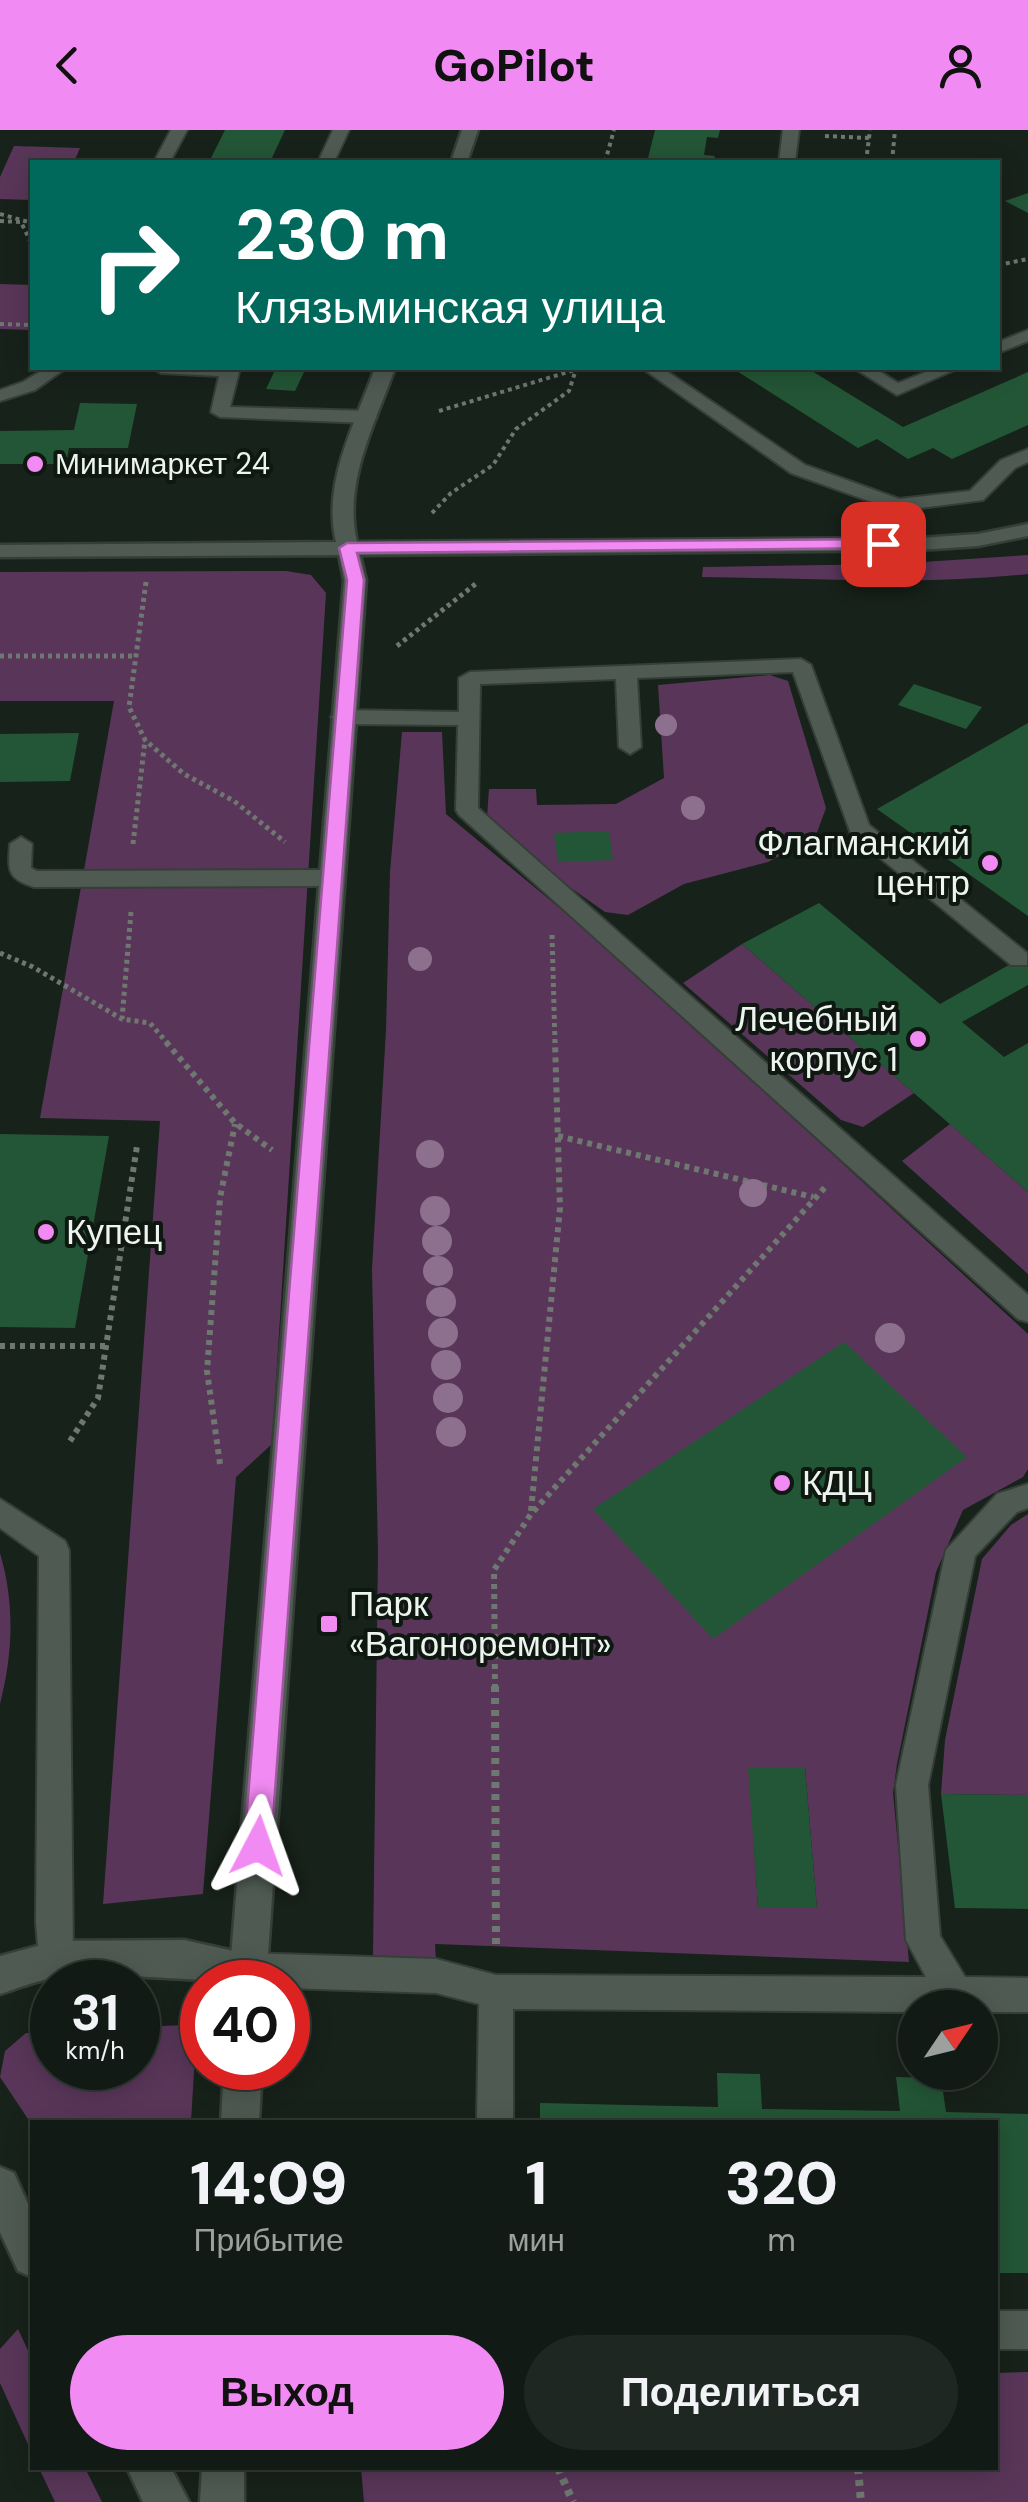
<!DOCTYPE html>
<html lang="ru">
<meta charset="utf-8">
<style>
body{margin:0;font-family:"DM Sans",sans-serif;background:#1e2722;color:#f1f3f6;height:100vh;display:flex;flex-direction:column;font-size:38px;white-space:nowrap}
*{box-sizing:border-box;margin:0}
p{font-size:32px;color:#9ca1a0}
.icon{flex:none;width:55px;height:55px;fill:none;stroke:currentColor;stroke-width:2;stroke-linecap:round;stroke-linejoin:round}
.map{position:relative;flex:1;overflow:hidden}
.details{position:absolute;left:30px;top:1990px;width:968px;height:350px;display:flex;flex-direction:column;background:#111a14;border-radius:0px;box-shadow:0 5px 25px #0003,0 0 0 2px #303834}
.details>*{flex:none}
.hud{position:absolute;left:30px;top:30px;width:970px;height:210px;border-radius:0px;box-shadow:0 5px 25px #0003,0 0 0 2px #303834;background:#00695c;color:#fff;overflow:hidden}
.needle{width:65px;rotate:55deg}
.controls{position:absolute;left:898px;top:1860px;display:grid;gap:20px}
.controls a{display:grid;place-items:center;width:100px;height:100px;border-radius:50%;background:#111a14;box-shadow:0 5px 25px #0003,0 0 0 2px #303834;font-size:50px}
.speed{position:absolute;left:30px;top:1830px;display:flex;gap:20px;font-size:50px;font-weight:700;text-align:center}
.speed>*{display:grid;place-content:center;width:130px;height:130px;border-radius:50%;background:#111a14;box-shadow:0 5px 25px #0003,0 0 0 2px #303834;line-height:1}
.speed small{font-size:25px;font-weight:400}
.speed .limit{border:15px solid #d22;background:#fff;color:#111}
.pin{position:absolute;display:grid;place-items:center;width:85px;height:85px;color:#fff;margin:-42px;border-radius:20px;box-shadow:0 5px 15px #0006}
.me{position:absolute;width:110px;margin:-55px;rotate:4deg;stroke-linejoin:round;filter:drop-shadow(0 0 8px #0008)}
.turn{display:flex;align-items:center;gap:35px;height:210px;padding:0 40px;font-size:45px}
.turn .icon{width:130px;height:130px;stroke-width:2.5}
.turn b{display:block;font-size:70px;line-height:85px}
.eta{display:flex;justify-content:space-evenly;align-items:center;height:170px;text-align:center}
.eta b{font-size:60px;font-weight:800;line-height:70px}
.button{display:flex;gap:20px;margin-top:auto;padding:20px 40px}
.button a{flex:1;height:115px;border-radius:60px;background:#f28af3;color:#111;font-size:40px;font-weight:800;line-height:115px;text-align:center}
.button a+a{background:#1e2722;color:#f1f3f6}
header{display:flex;justify-content:space-between;align-items:center;height:130px;padding:0 40px;background:#f28af3;color:#111;font-size:45px;font-weight:800}
.map>svg:first-child{display:block}
</style>
<header><svg class="icon" aria-label="back" viewBox="0 0 24 24"><path d="M15 5l-7 7 7 7"/></svg>GoPilot<svg class="icon" aria-label="person" viewBox="0 0 24 24"><circle cx="12" cy="8" r="4"/><path d="M4 21q1-7 8-7t8 7"/></svg></header>
<div class="map">
<svg width="1028" height="2372" viewBox="0 0 1028 2372">
<rect width="100%" height="100%" fill="#17221a"/>
<path fill="#593659" fill-rule="evenodd" d="M 14,16 L 80,18 L 74,32 L 32,32 L 32,70 L 0,69 L 0,47 Z
M 0,154 L 32,155 L 32,200 L 0,199 Z
M 1028,425 L 1028,444 C 919,456 811,448 702,447 L 703,437 L 892,434 Z
M 286,441 L 311,445 L 326,463 L 272,1314 L 236,1347 L 203,1764 L 103,1774 L 160,991 L 40,988 L 114,571 L 0,571 L 0,442 Z
M 770,545 L 788,551 L 826,678 L 815,708 L 768,732 L 684,754 L 628,785 L 605,782 L 561,751 L 487,687 L 489,659 L 536,659 L 537,675 L 616,674 L 664,648 L 658,555 Z
M 402,602 L 442,602 L 446,684 L 608,818 L 1028,1204 L 1028,1339 L 1023,1347 L 963,1380 L 936,1442 L 897,1634 L 893,1663 L 909,1832 L 435,1814 L 436,1832 L 373,1827 L 378,1422 L 372,1139 L 386,900 L 390,742 ZM 749,1638 L 805,1638 L 817,1778 L 758,1777 Z
M 742,814 L 914,963 L 863,997 L 841,990 L 683,853 Z
M 950,994 L 1028,1062 L 1028,1144 L 902,1031 Z
M 1028,1384 L 1028,1665 L 941,1664 L 945,1610 L 982,1429 L 1011,1395 Z
M 0,1423 C 15,1474 13,1523 0,1574 Z
M 186,1895 L 196,1907 L 191,1992 L 32,1995 L 0,1947 L 5,1921 L 26,1903 L 52,1902 L 52,1938 L 138,1938 L 138,1897 Z
M 18,2199 L 32,2229 L 32,2323 L 0,2253 L 0,2219 Z
M 1028,2242 L 1028,2372 L 364,2372 L 361,2338 L 995,2338 L 995,2243 Z
M 39,2338 L 85,2338 L 102,2372 L 55,2372 Z"/>
<path fill="#235636" d="M 225,0 L 285,0 L 270,32 L 209,32 Z
M 655,0 L 720,0 L 718,8 L 707,7 L 704,25 L 715,26 L 713,32 L 647,32 Z
M 1028,63 L 1028,83 L 1005,71 Z
M 276,238 L 306,238 L 295,261 L 266,259 Z
M 732,238 L 807,238 L 903,297 L 1028,242 L 1028,295 L 952,329 L 933,318 L 908,329 L 877,309 L 858,318 Z
M 80,273 L 137,274 L 128,318 L 69,318 L 66,334 L 0,334 L 0,301 L 74,300 Z
M 914,554 L 982,577 L 966,599 L 898,575 Z
M 1028,593 L 1028,786 L 877,679 Z
M 79,603 L 70,651 L 0,652 L 0,604 Z
M 609,701 L 613,730 L 558,732 L 554,703 Z
M 819,773 L 940,874 L 1028,824 L 1028,855 L 962,892 L 1004,927 L 1028,913 L 1028,1062 L 742,814 Z
M 0,1004 L 109,1006 L 75,1198 L 0,1197 Z
M 844,1212 L 967,1327 L 713,1509 L 593,1379 Z
M 748,1637 L 805,1638 L 817,1778 L 758,1778 Z
M 941,1664 L 1028,1665 L 1028,1779 L 955,1778 Z
M 717,1943 L 760,1944 L 762,1979 L 900,1981 L 896,1947 L 941,1948 L 946,1982 L 1028,1984 L 1028,2143 L 995,2143 L 995,1992 L 540,1992 L 540,1973 L 718,1977 Z"/>
<g fill="none" stroke-linecap="round" stroke-linejoin="round">
<g stroke="#363e38" stroke-width="4">
<path id="service" d="M 171,0 L 187,0 L 170,32 L 154,32 Z
M 333,0 L 349,0 L 334,32 L 318,32 Z
M 783,0 L 799,0 L 795,32 L 779,32 Z
M 1028,200 L 1028,211 L 998,223 L 998,212 Z
M 46,238 L 66,238 L 35,260 L 0,271 L 0,260 L 23,252 Z
M 152,238 L 240,238 L 230,277 L 368,281 L 377,287 L 368,293 L 220,287 L 211,282 L 219,246 L 161,243 Z
M 642,238 L 662,238 L 805,335 L 899,369 L 970,361 L 1001,330 L 1028,319 L 1028,332 L 1015,338 L 983,370 L 897,381 L 791,343 Z
M 854,238 L 874,238 L 898,253 L 936,238 L 959,238 L 897,265 Z
M 801,529 L 811,535 L 869,695 L 1027,823 L 1027,835 L 1011,835 L 851,704 L 793,542 L 637,548 L 641,617 L 630,624 L 619,617 L 616,549 L 480,554 L 478,678 L 1028,1165 L 1028,1192 L 1018,1189 L 459,685 L 456,680 L 458,595 L 342,594 L 331,587 L 342,580 L 459,582 L 459,548 L 470,542 Z
M 21,707 L 32,714 L 31,738 L 37,741 L 330,740 L 342,748 L 330,756 L 34,757 C 7,749 8,740 10,714 Z
M 1028,1354 L 1028,1378 L 1017,1382 L 975,1426 L 928,1655 L 940,1806 L 965,1847 L 1028,1848 L 1028,1882 L 980,1882 L 980,1878 L 915,1878 L 915,1882 L 513,1879 L 513,1992 L 477,1992 L 479,1874 L 436,1863 L 288,1858 L 288,1852 L 236,1852 L 231,1840 L 236,1828 L 248,1823 L 436,1829 L 496,1845 L 926,1847 L 906,1810 L 896,1655 L 946,1420 L 997,1364 Z
M 0,1369 L 65,1411 L 69,1420 L 73,1829 L 68,1841 L 56,1846 L 44,1841 L 39,1829 L 36,1792 L 39,1426 L 0,1398 Z
M 995,2181 L 1028,2181 L 1028,2219 L 995,2219 Z"/>
</g>
<g stroke="#363e38" stroke-width="5">
<path id="minor" d="M 184,1810 L 261,1827 L 267,1840 L 261,1852 C 194,1852 128,1842 60,1847 C 40,1849 19,1858 0,1864 L 0,1826 L 56,1811 Z
M 0,2037 L 14,2043 L 32,2083 L 32,2147 L 18,2141 L 0,2102 Z
M 127,2338 L 171,2338 L 189,2372 L 143,2372 Z"/>
</g>
<g stroke="#363e38" stroke-width="5">
<path id="tertiary" d="M 462,0 L 478,0 L 467,32 L 451,32 Z
M 375,238 L 395,238 C 375,294 343,352 357,412 L 920,408 L 978,404 L 1028,394 L 1028,406 L 978,416 L 920,420 L 360,425 L 366,450 L 266,1852 L 229,1852 L 344,450 L 339,425 L 0,427 L 0,415 L 336,412 C 322,352 355,294 375,238 Z
M 224,1938 L 262,1938 L 259,1992 L 221,1992 Z
M 202,2338 L 244,2338 L 244,2372 L 200,2372 Z"/>
</g>
<path stroke="#6e7770" stroke-width="4" stroke-dasharray="4 4" stroke-linecap="butt" d="M 825,6 L 869,8
M 605,32 L 614,0
M 866,32 L 870,0
M 892,32 L 895,0
M 0,84 L 32,93
M 0,91 L 21,92 L 32,115
M 998,135 L 1028,129
M 0,194 L 32,195
M 439,281 L 581,238
M 432,383 L 451,363 L 493,335 L 516,299 L 569,261 L 576,239"/>
<path stroke="#6e7770" stroke-width="5" stroke-dasharray="4 4" stroke-linecap="butt" d="M 146,452 L 129,577 L 145,610 L 184,644 L 234,671 L 285,712
M 397,516 L 478,452
M 0,526 L 136,526
M 133,714 L 145,610
M 131,782 L 122,889 L 150,893 L 168,914
M 552,805 L 555,914
M 0,823 L 33,837 L 122,889"/>
<path stroke="#6e7770" stroke-width="6" stroke-dasharray="5 5" stroke-linecap="butt" d="M 166,912 L 235,993 L 272,1020
M 558,1006 L 813,1067
M 123,1105 L 152,1105
M 0,1216 L 106,1216
M 70,1311 L 98,1268 L 137,1016
M 220,1334 L 207,1241 L 220,1068 L 235,994
M 531,1381 L 560,1078 L 555,912
M 495,1559 L 494,1440 L 531,1384 L 828,1054"/>
<path stroke="#6e7770" stroke-width="8" stroke-dasharray="6 6" stroke-linecap="butt" d="M 495,1556 L 496,1816
M 558,2338 L 573,2372
M 858,2338 L 861,2372"/>
<use href="#service" fill="#4f5b52" fill-rule="evenodd"/>
<use href="#minor" fill="#4f5b52" fill-rule="evenodd"/>
<use href="#tertiary" fill="#4f5b52" fill-rule="evenodd"/>
</g>
<g fill="#8d708e">
<circle cx="666" cy="595" r="11"/>
<circle cx="693" cy="678" r="12"/>
<circle cx="420" cy="829" r="12"/>
<circle cx="430" cy="1024" r="14"/>
<circle cx="753" cy="1063" r="14"/>
<circle cx="435" cy="1081" r="15"/>
<circle cx="437" cy="1111" r="15"/>
<circle cx="438" cy="1141" r="15"/>
<circle cx="441" cy="1172" r="15"/>
<circle cx="443" cy="1203" r="15"/>
<circle cx="890" cy="1208" r="15"/>
<circle cx="446" cy="1235" r="15"/>
<circle cx="448" cy="1268" r="15"/>
<circle cx="451" cy="1302" r="15"/>
</g>
<path fill="#f28af3" stroke="#9d5a9e" stroke-width="2.5" d="M 883,409 L 889,411 L 889,418 L 357,423 L 364,450 L 271,1716 L 267,1726 L 258,1729 L 248,1726 L 244,1716 L 347,450 L 339,418 L 347,413 Z"/>
<g fill="#f28af3" stroke="#0e1811" stroke-width="4">
<circle cx="35" cy="334" r="10"/>
<circle cx="990" cy="733" r="10"/>
<circle cx="918" cy="909" r="10"/>
<circle cx="46" cy="1102" r="10"/>
<circle cx="782" cy="1353" r="10"/>
<rect x="319" y="1484" width="20" height="20" rx="5"/>
</g>
<g text-anchor="middle" stroke-width="8" stroke-linejoin="round" paint-order="stroke">
<g font-size="30" fill="#edf4ef" stroke="#0e1811" text-anchor="start">
<text x="55" y="344">Минимаркет 24</text>
</g>
<g font-size="35" fill="#edf4ef" stroke="#0e1811" text-anchor="start">
<text x="970" y="725" text-anchor="end">Флагманский<tspan x="970" dy="40">центр</tspan></text>
<text x="898" y="901" text-anchor="end">Лечебный<tspan x="898" dy="40">корпус 1</tspan></text>
<text x="66" y="1114">Купец</text>
<text x="802" y="1365">КДЦ</text>
<text x="349" y="1486">Парк<tspan x="349" dy="40">«Вагоноремонт»</tspan></text>
</g>
</g>
</svg>
<div class="controls">
<a><svg class="needle" viewBox="-14 -14 28 28"><path d="M0-13l5 13h-10z" fill="#e53935"/><path d="M0 13l5-13h-10z" fill="#9ca1a0"/></svg></a>
</div>
<div class="speed"><div>31<small>km/h</small></div><div class="limit">40</div></div>
<div class="pin" style="left:883px;top:414px;background:#d93025"><svg class="icon" aria-label="arrive" viewBox="0 0 24 24"><path d="M6 21V4h12l-3 4 3 4H6"/></svg></div>
<svg class="me" style="left:258px;top:1716px" viewBox="-20 -20 40 40"><path d="M0-17L14 15 0 8-14 15z" fill="#f28af3" stroke="#fff" stroke-width="4"/></svg>
<div class="hud">
<div class="turn"><svg class="icon" aria-label="right" viewBox="0 0 24 24"><path d="M7 20v-9h11M14 6l5 5-5 5"/></svg><div><b>230 m</b>Клязьминская улица</div></div>
</div>
<section class="details">
<div class="eta">
<div><b>14:09</b><p>Прибытие</p></div>
<div><b>1</b><p>мин</p></div>
<div><b>320</b><p>m</p></div>
</div>
<div class="button"><a>Выход</a><a>Поделиться</a></div>
</section>
</div>
